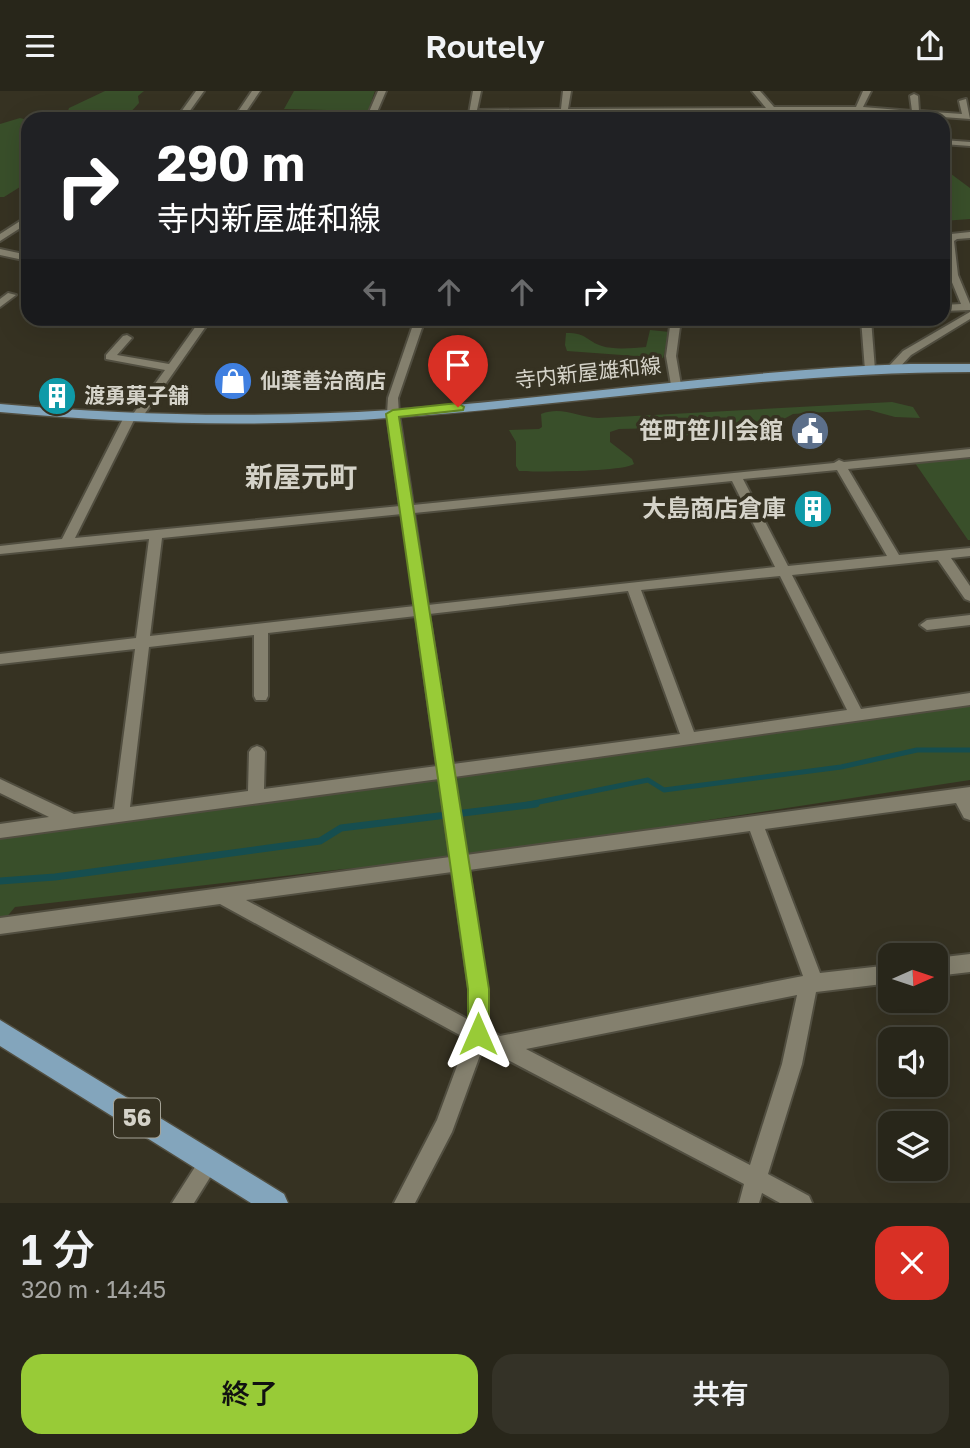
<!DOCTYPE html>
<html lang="ja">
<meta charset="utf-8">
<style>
body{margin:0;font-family:"Golos Text","Noto Sans JP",sans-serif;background:#343227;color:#f1f3f6;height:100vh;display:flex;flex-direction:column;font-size:26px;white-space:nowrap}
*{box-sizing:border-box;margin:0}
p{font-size:23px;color:#a5a5a2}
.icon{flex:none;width:38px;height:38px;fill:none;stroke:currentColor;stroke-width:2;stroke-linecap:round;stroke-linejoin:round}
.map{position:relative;height:1112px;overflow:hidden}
.panel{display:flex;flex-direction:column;background:#28261a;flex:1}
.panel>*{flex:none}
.top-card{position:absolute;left:21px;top:21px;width:929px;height:214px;border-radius:21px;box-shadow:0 7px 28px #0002,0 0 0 2px #444339;background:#202124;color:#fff;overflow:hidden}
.needle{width:46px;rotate:87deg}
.buttons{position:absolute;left:878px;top:852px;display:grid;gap:14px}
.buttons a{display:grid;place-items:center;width:70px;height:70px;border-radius:14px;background:#28261a;box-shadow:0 7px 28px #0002,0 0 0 2px #444339;font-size:35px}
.pin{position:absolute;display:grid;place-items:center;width:60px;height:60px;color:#fff;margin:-72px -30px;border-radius:50% 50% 50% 0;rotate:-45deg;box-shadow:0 0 7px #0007}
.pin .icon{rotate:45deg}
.me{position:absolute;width:77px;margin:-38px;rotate:0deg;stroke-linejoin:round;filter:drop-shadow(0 0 5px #0008)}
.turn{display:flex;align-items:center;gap:24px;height:147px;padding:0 21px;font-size:32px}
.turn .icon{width:91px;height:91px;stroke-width:2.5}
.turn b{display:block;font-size:49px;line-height:60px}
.lanes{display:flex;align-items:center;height:66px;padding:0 21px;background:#0003;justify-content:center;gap:35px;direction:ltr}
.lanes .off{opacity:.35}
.round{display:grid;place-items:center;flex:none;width:74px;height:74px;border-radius:21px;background:#343227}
.overview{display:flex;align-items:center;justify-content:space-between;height:119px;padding:0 21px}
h1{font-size:42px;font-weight:600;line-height:52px}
.button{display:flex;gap:14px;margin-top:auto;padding:14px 21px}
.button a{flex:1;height:80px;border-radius:21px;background:#98cb37;color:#111;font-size:28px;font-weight:600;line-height:80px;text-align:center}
.button a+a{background:#343227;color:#f1f3f6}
header{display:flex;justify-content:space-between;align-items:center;height:91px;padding:0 21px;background:#28261a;font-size:32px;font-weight:600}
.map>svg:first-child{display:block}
</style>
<header><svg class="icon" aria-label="menu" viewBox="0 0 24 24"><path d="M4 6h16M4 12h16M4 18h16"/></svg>Routely<svg class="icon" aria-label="share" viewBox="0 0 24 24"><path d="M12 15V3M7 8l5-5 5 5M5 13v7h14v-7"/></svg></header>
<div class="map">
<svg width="970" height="1112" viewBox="0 0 970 1112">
<rect width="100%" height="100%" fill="#363222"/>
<path fill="#394f2a" d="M 105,0 L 144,0 L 138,5 L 139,12 L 127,25 L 117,27 L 68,20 L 69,17 Z
M 294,0 L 375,0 L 368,20 L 284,18 Z
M 20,27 L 28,29 L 28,91 L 4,106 L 0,106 L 0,33 Z
M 943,77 L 970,97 L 970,128 L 943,130 Z
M 650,239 L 670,241 L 663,267 L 567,260 L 565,254 L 566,242 C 588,242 586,250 602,255 C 614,259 633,257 646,256 Z
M 892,311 L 913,316 L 920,327 L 895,326 L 869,319 L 808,322 L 793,323 L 769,336 L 693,342 L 683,346 L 661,337 L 619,338 L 610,341 L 610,351 L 632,368 L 634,373 C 622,381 537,381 519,380 L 516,375 L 516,351 L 509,339 L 539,338 L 542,336 L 541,323 C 562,315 577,326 598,327 Z
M 970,367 L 970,449 L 968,449 L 915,372 Z
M 970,613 L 970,689 L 466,766 L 456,683 Z
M 446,679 L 460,772 L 344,778 L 15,816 L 0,834 L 0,740 Z"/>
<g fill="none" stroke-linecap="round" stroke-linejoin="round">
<path stroke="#164e4f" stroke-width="5" d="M 524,714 L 648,689 L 664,699 L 841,676 L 917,659 L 970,659"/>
<path stroke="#164e4f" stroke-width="7" d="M 0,790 L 55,786 L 320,750 L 341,737 L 536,713"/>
<g stroke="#514e40" stroke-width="4">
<path id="street" d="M 196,0 L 204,0 L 184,28 L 176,28 Z
M 252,0 L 260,0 L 241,28 L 233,28 Z
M 378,0 L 386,0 L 374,28 L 366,28 Z
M 473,0 L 481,0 L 477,19 L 561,18 L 563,0 L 571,0 L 568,18 L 766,17 L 752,0 L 760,0 L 774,16 L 856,16 L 863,0 L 871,0 L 863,16 L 912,20 L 910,5 L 914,3 L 918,5 L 919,20 L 962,23 L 959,10 L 966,8 L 970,28 L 861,20 L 858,28 L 850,28 L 854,20 L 477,23 L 476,28 L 468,28 Z
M 943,49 L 970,51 L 970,55 L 943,53 Z
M 28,125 L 28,132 L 0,150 L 0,143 Z
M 970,141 L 970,147 L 957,148 L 954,150 L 958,184 L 970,213 L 970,219 L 943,220 L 943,214 L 961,213 L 949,184 L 946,150 L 951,143 Z
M 0,158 L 28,164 L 28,170 L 0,164 Z
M 8,202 L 16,204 L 0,216 L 0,208 Z
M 970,221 L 970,228 L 911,264 L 897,279 L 889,279 L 889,275 L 903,260 Z
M 201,228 L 211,228 L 141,328 L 134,329 L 75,447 L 400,415 L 387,323 L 388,307 L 415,228 L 425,228 L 398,307 L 399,323 L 413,414 L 834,372 L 839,369 L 844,371 L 970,358 L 970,366 L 848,378 L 899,464 L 970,457 L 970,465 L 951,467 L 970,495 L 970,510 L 965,508 L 938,469 L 792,484 L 861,618 L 970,602 L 970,614 L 454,686 L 466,764 L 970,696 L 970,729 L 964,727 L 956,712 L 765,738 L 820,882 L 891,874 L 891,892 L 816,901 L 802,973 L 768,1083 L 809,1105 L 812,1112 L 780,1112 L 762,1102 L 759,1112 L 739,1112 L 744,1093 L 483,956 L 452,1041 L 415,1112 L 394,1112 L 437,1029 L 467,948 L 220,813 L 0,843 L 0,827 L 450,766 L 439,688 L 0,747 L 0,733 L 49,726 L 0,702 L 0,688 L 74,723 L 114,718 L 135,558 L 0,573 L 0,563 L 136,547 L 149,448 L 0,463 L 0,455 L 62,448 L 124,326 L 126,324 L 133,323 L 165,279 L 106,268 L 106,264 L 123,245 L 127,244 L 132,247 L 117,264 L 169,273 ZM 837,379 L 887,465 L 788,475 L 743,388 ZM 732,390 L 775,476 L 428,514 L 414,422 ZM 402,423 L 415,515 L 150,545 L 162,447 ZM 780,485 L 847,619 L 694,641 L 641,499 ZM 628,500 L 680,643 L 453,673 L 429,523 ZM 416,525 L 437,675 L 264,698 L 265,661 L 262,657 L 257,655 L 252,657 L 249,661 L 248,700 L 130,716 L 149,556 L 254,544 L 254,605 L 256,609 L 266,609 L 268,605 L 268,542 ZM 750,740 L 803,885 L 500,945 L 487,938 L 487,898 L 469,779 ZM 452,781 L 469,898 L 469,929 L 246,809 ZM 797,904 L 782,973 L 750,1074 L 526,958 Z
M 671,228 L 681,228 L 676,265 L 681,294 L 676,297 L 671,294 L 666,265 Z
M 861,228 L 871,228 L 875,279 L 870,282 L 865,279 Z
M 970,524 L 970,534 L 927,539 L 920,534 L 927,529 Z
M 970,863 L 970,881 L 936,885 L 936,867 Z
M 209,1062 L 216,1065 L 219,1072 L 194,1112 L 172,1112 L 202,1065 Z"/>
</g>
<g stroke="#514e40" stroke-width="3">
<path id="primary" d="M 910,273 L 970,273 L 970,281 C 779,281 591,312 401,326 C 267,337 133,333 0,321 L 0,313 C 131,325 261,327 392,319 C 565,307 736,279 910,273 Z
M 0,929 L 284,1103 L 288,1112 L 251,1112 L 0,955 Z"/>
</g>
<use href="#street" fill="#84806e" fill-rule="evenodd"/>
<use href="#primary" fill="#83a5bc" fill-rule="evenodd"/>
</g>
<path fill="#98cb37" stroke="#638424" stroke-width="2" d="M 458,312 L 464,316 L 463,319 L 399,326 L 489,898 L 489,943 L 486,951 L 478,954 L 471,951 L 468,943 L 468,898 L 386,323 L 393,319 Z"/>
<defs>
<g id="shop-disc" transform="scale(2.0125)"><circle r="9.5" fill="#3f7fe0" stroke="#363222"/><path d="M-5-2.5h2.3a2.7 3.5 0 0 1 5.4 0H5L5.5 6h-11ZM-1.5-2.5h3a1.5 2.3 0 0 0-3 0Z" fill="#fff"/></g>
<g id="building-disc" transform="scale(2.0125)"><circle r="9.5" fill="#0f9aa8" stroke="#363222"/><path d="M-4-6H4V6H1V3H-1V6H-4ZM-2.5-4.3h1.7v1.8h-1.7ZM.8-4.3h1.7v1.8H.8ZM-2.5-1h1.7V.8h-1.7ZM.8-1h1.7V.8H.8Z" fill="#fff"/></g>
<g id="civic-disc" transform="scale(2.0125)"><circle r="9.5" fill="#5c6f8a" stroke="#363222"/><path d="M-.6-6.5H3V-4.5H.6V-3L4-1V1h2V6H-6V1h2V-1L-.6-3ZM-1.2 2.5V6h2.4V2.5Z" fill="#fff"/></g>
</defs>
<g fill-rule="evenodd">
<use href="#shop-disc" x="233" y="290"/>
<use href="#building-disc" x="57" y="305"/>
<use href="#civic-disc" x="810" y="340"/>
<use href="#building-disc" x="813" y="418"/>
</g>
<g text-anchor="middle" stroke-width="7" stroke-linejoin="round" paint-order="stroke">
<g font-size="21" fill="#d5d3c9" stroke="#363222">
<text transform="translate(588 282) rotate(-6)" y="7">寺内新屋雄和線</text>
</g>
<g font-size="21" font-weight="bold" fill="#d5d3c9" stroke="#363222" text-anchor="start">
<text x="260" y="297">仙葉善治商店</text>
<text x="84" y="312">渡勇菓子舗</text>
</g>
<rect fill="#363222" stroke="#a5a397" stroke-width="2" x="114" y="1007.5" width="46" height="39" rx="5"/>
<g font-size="23" font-weight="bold" fill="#d5d3c9">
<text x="137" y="1035">56</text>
</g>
<g font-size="24" font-weight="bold" fill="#d5d3c9" stroke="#363222" text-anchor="end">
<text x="783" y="348">笹町笹川会館</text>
<text x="786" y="426">大島商店倉庫</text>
</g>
<g font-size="28" font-weight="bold" fill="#d5d3c9" stroke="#363222">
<text x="301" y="396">新屋元町</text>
</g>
</g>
</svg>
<div class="buttons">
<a><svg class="needle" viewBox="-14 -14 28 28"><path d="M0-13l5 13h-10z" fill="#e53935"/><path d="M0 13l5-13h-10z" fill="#a5a5a2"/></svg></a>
<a><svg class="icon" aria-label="sound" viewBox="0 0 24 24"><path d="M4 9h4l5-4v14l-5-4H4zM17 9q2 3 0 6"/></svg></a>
<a><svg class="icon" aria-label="layers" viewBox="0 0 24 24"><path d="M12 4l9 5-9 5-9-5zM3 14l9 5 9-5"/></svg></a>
</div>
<div class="pin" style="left:458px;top:316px;background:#d93025"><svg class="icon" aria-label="arrive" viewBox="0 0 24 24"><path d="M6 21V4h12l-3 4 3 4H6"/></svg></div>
<svg class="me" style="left:478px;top:943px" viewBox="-20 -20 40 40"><path d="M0-17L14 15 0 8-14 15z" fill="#98cb37" stroke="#fff" stroke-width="4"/></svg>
<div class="top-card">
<div class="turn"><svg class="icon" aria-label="right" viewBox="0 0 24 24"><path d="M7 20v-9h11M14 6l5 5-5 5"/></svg><div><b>290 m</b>寺内新屋雄和線</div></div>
<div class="lanes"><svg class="icon off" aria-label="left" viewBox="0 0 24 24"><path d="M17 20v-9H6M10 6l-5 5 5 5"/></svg><svg class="icon off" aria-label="ahead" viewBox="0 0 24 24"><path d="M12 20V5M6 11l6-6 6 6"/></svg><svg class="icon off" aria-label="ahead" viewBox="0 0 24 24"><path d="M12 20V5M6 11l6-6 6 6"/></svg><svg class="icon" aria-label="right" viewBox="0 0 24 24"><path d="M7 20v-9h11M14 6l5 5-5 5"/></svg></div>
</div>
</div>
<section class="panel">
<div class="overview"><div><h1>1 分</h1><p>320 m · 14:45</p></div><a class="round" style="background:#d93025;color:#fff"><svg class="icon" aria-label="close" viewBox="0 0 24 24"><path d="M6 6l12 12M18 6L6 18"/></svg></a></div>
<div class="button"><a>終了</a><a>共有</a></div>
</section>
